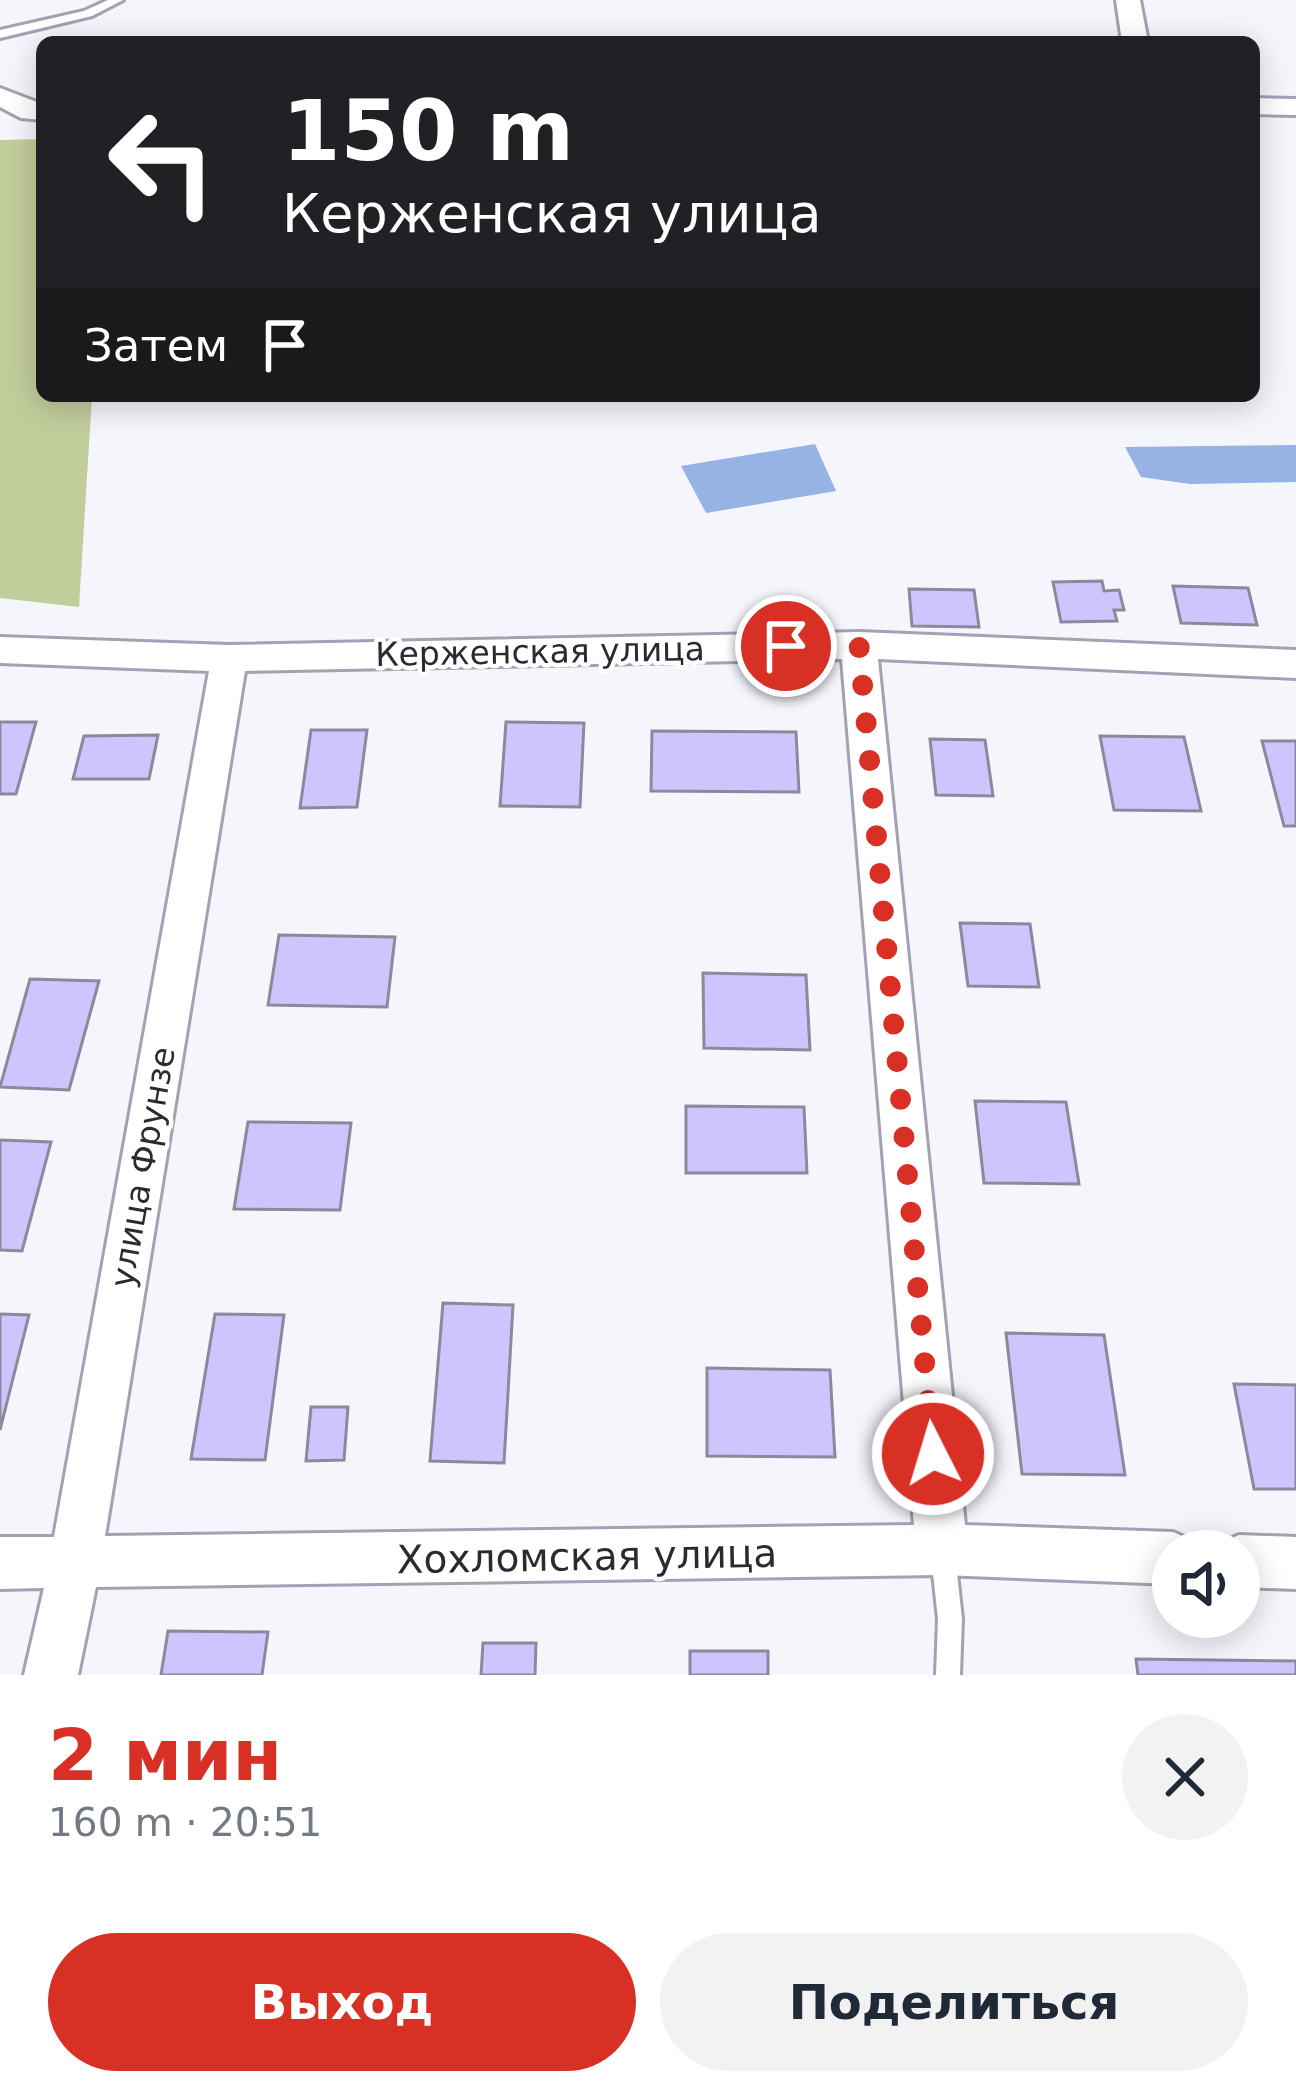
<!DOCTYPE html>
<html lang="ru">
<meta charset="utf-8">
<style>
body{margin:0;font-family:"DejaVu Sans",sans-serif;background:#f2f2f3;color:#1f2937;height:100vh;display:flex;flex-direction:column;font-size:45px;white-space:nowrap}
*{box-sizing:border-box;margin:0}
p{font-size:39px;color:#747a83}
.icon{flex:none;width:66px;height:66px;fill:none;stroke:currentColor;stroke-width:2;stroke-linecap:round;stroke-linejoin:round}
.map{position:relative;height:1675px;overflow:hidden}
.drawer{display:flex;flex-direction:column;background:#fff;flex:1}
.drawer>*{flex:none}
.banner{position:absolute;left:36px;top:36px;width:1224px;height:366px;border-radius:18px;box-shadow:0 6px 30px #0003;background:#202124;color:#fff;overflow:hidden}
.fabs{position:absolute;left:1152px;top:1530px;display:grid;gap:24px}
.fabs a{display:grid;place-items:center;width:108px;height:108px;border-radius:50%;background:#fff;box-shadow:0 6px 30px #0003;font-size:60px}
.pin{position:absolute;display:grid;place-items:center;width:102px;height:102px;color:#fff;margin:-51px;border:6px solid #fff;border-radius:50%;box-shadow:0 3px 12px #0007}
.me{position:absolute;width:132px;margin:-66px;rotate:355deg;stroke-linejoin:round;filter:drop-shadow(0 0 9px #0008)}
.turn{display:flex;align-items:center;gap:42px;height:252px;padding:0 48px;font-size:54px}
.turn .icon{width:156px;height:156px;stroke-width:2.5}
.turn b{display:block;font-size:84px;line-height:102px}
.then{display:flex;align-items:center;height:114px;padding:0 48px;background:#0003;gap:24px;font-size:45px}
.round{display:grid;place-items:center;flex:none;width:126px;height:126px;border-radius:63px;background:#f2f2f3}
.headline{display:flex;align-items:center;justify-content:space-between;height:204px;padding:0 48px}
h1{font-size:72px;font-weight:800;line-height:90px;color:#d93025}
.primary-button{display:flex;gap:24px;margin-top:auto;padding:24px 48px}
.primary-button a{flex:1;height:138px;border-radius:72px;background:#d93025;color:#fff;font-size:48px;font-weight:800;line-height:138px;text-align:center}
.primary-button a+a{background:#f2f2f3;color:#1f2937}
.map>svg:first-child{display:block}
</style>
<div class="map">
<svg width="1296" height="1675" viewBox="0 0 1296 1675">
<rect width="100%" height="100%" fill="#f5f5fc"/>
<path fill="#c2cd9c" d="M 42,139 L 42,396 L 92,396 L 79,607 L 0,598 L 0,140 Z"/>
<path fill="#97b2e4" d="M 815,444 L 836,491 L 706,513 L 681,466 Z
M 1296,445 L 1296,482 L 1190,484 L 1141,477 L 1125,447 Z"/>
<path fill="#cdc6fe" stroke="#8b899b" stroke-width="3" d="M 1102,581 L 1104,591 L 1119,590 L 1124,610 L 1114,610 L 1117,621 L 1061,622 L 1053,582 Z
M 1173,586 L 1248,588 L 1257,625 L 1181,623 Z
M 909,589 L 974,590 L 979,627 L 912,626 Z
M 0,722 L 36,722 L 16,794 L 0,794 Z
M 506,722 L 584,723 L 580,807 L 500,806 Z
M 311,730 L 367,730 L 357,807 L 300,808 Z
M 652,731 L 796,732 L 799,792 L 651,791 Z
M 158,735 L 149,779 L 73,779 L 84,736 Z
M 1100,736 L 1184,737 L 1201,811 L 1114,810 Z
M 930,739 L 985,740 L 993,796 L 936,795 Z
M 1262,741 L 1296,741 L 1296,826 L 1284,826 Z
M 960,923 L 1030,924 L 1039,987 L 968,986 Z
M 279,935 L 395,937 L 387,1007 L 268,1005 Z
M 703,973 L 806,975 L 810,1050 L 704,1048 Z
M 30,979 L 99,981 L 69,1090 L 0,1087 Z
M 975,1101 L 1066,1102 L 1079,1184 L 984,1183 Z
M 686,1106 L 804,1107 L 807,1173 L 686,1173 Z
M 248,1122 L 351,1123 L 340,1210 L 234,1209 Z
M 0,1140 L 51,1142 L 22,1251 L 0,1250 Z
M 443,1303 L 513,1305 L 504,1463 L 430,1461 Z
M 0,1314 L 29,1315 L 0,1430 Z
M 215,1314 L 284,1315 L 265,1460 L 191,1459 Z
M 1006,1333 L 1104,1335 L 1125,1475 L 1022,1474 Z
M 707,1368 L 830,1370 L 835,1457 L 707,1456 Z
M 1234,1384 L 1296,1385 L 1296,1489 L 1254,1489 Z
M 311,1407 L 348,1407 L 344,1460 L 306,1461 Z
M 168,1631 L 268,1632 L 262,1675 L 161,1675 Z
M 483,1643 L 536,1643 L 535,1675 L 481,1675 Z
M 690,1651 L 768,1651 L 768,1675 L 690,1675 Z
M 1136,1659 L 1296,1661 L 1296,1675 L 1138,1675 Z"/>
<g fill="none" stroke-linecap="round" stroke-linejoin="round">
<g stroke="#a3a1b3" stroke-width="6">
<path id="service" d="M 108,0 L 123,0 L 92,16 L 0,38 L 0,30 L 84,11 Z
M 943,1543 L 951,1547 L 955,1555 L 962,1619 L 960,1675 L 936,1675 L 938,1619 L 931,1555 L 935,1547 Z"/>
</g>
<g stroke="#a3a1b3" stroke-width="6">
<path id="minor" d="M 1116,0 L 1140,0 L 1148,42 L 1122,42 Z
M 0,88 L 42,104 L 42,120 L 21,118 L 0,107 Z
M 1254,98 L 1296,99 L 1296,115 L 1254,114 Z
M 859,632 L 1296,650 L 1296,678 L 878,659 L 965,1525 L 1173,1532 L 1191,1540 L 1196,1551 L 1173,1551 L 1173,1584 L 942,1575 L 96,1587 L 78,1675 L 24,1675 L 44,1588 L 0,1589 L 0,1537 L 54,1537 L 209,671 L 0,663 L 0,637 L 229,645 ZM 842,659 L 914,1525 L 105,1536 L 245,671 Z
M 1239,1535 L 1296,1537 L 1296,1589 L 1239,1587 L 1239,1551 L 1218,1551 L 1221,1543 Z"/>
</g>
<use href="#service" fill="#fff" fill-rule="evenodd"/>
<use href="#minor" fill="#fff" fill-rule="evenodd"/>
</g>
<g fill="none" stroke-linecap="round" stroke-linejoin="round">
<path stroke="#d93025" stroke-width="21" stroke-dasharray="0 37.8" d="M 786,646 L 859,645 L 933,1454"/>
</g>
<g text-anchor="middle" stroke-width="9" stroke-linejoin="round" paint-order="stroke">
<g font-size="33" fill="#2a2a31" stroke="#fff">
<text transform="translate(540 651) rotate(-1)" y="12">Керженская улица</text>
<text transform="translate(142 1167) rotate(-80)" y="12">улица Фрунзе</text>
</g>
<g font-size="39" fill="#2a2a31" stroke="#fff">
<text transform="translate(587 1556) rotate(-1)" y="14">Хохломская улица</text>
</g>
</g>
</svg>
<div class="fabs">
<a><svg class="icon" aria-label="sound" viewBox="0 0 24 24"><path d="M4 9h4l5-4v14l-5-4H4zM17 9q2 3 0 6"/></svg></a>
</div>
<div class="pin" style="left:786px;top:646px;background:#d93025"><svg class="icon" aria-label="arrive" viewBox="0 0 24 24"><path d="M6 21V4h12l-3 4 3 4H6"/></svg></div>
<svg class="me" style="left:933px;top:1454px" viewBox="-20 -20 40 40"><circle r="17" fill="#d93025" stroke="#fff" stroke-width="3"/><path d="M0-11L8 9 0 5-8 9z" fill="#fff"/></svg>
<div class="banner">
<div class="turn"><svg class="icon" aria-label="left" viewBox="0 0 24 24"><path d="M17 20v-9H6M10 6l-5 5 5 5"/></svg><div><b>150 m</b>Керженская улица</div></div>
<div class="then">Затем<svg class="icon" aria-label="arrive" viewBox="0 0 24 24"><path d="M6 21V4h12l-3 4 3 4H6"/></svg></div>
</div>
</div>
<section class="drawer">
<div class="headline"><div><h1>2 мин</h1><p>160 m · 20:51</p></div><a class="round"><svg class="icon" aria-label="close" viewBox="0 0 24 24"><path d="M6 6l12 12M18 6L6 18"/></svg></a></div>
<div class="primary-button"><a>Выход</a><a>Поделиться</a></div>
</section>
